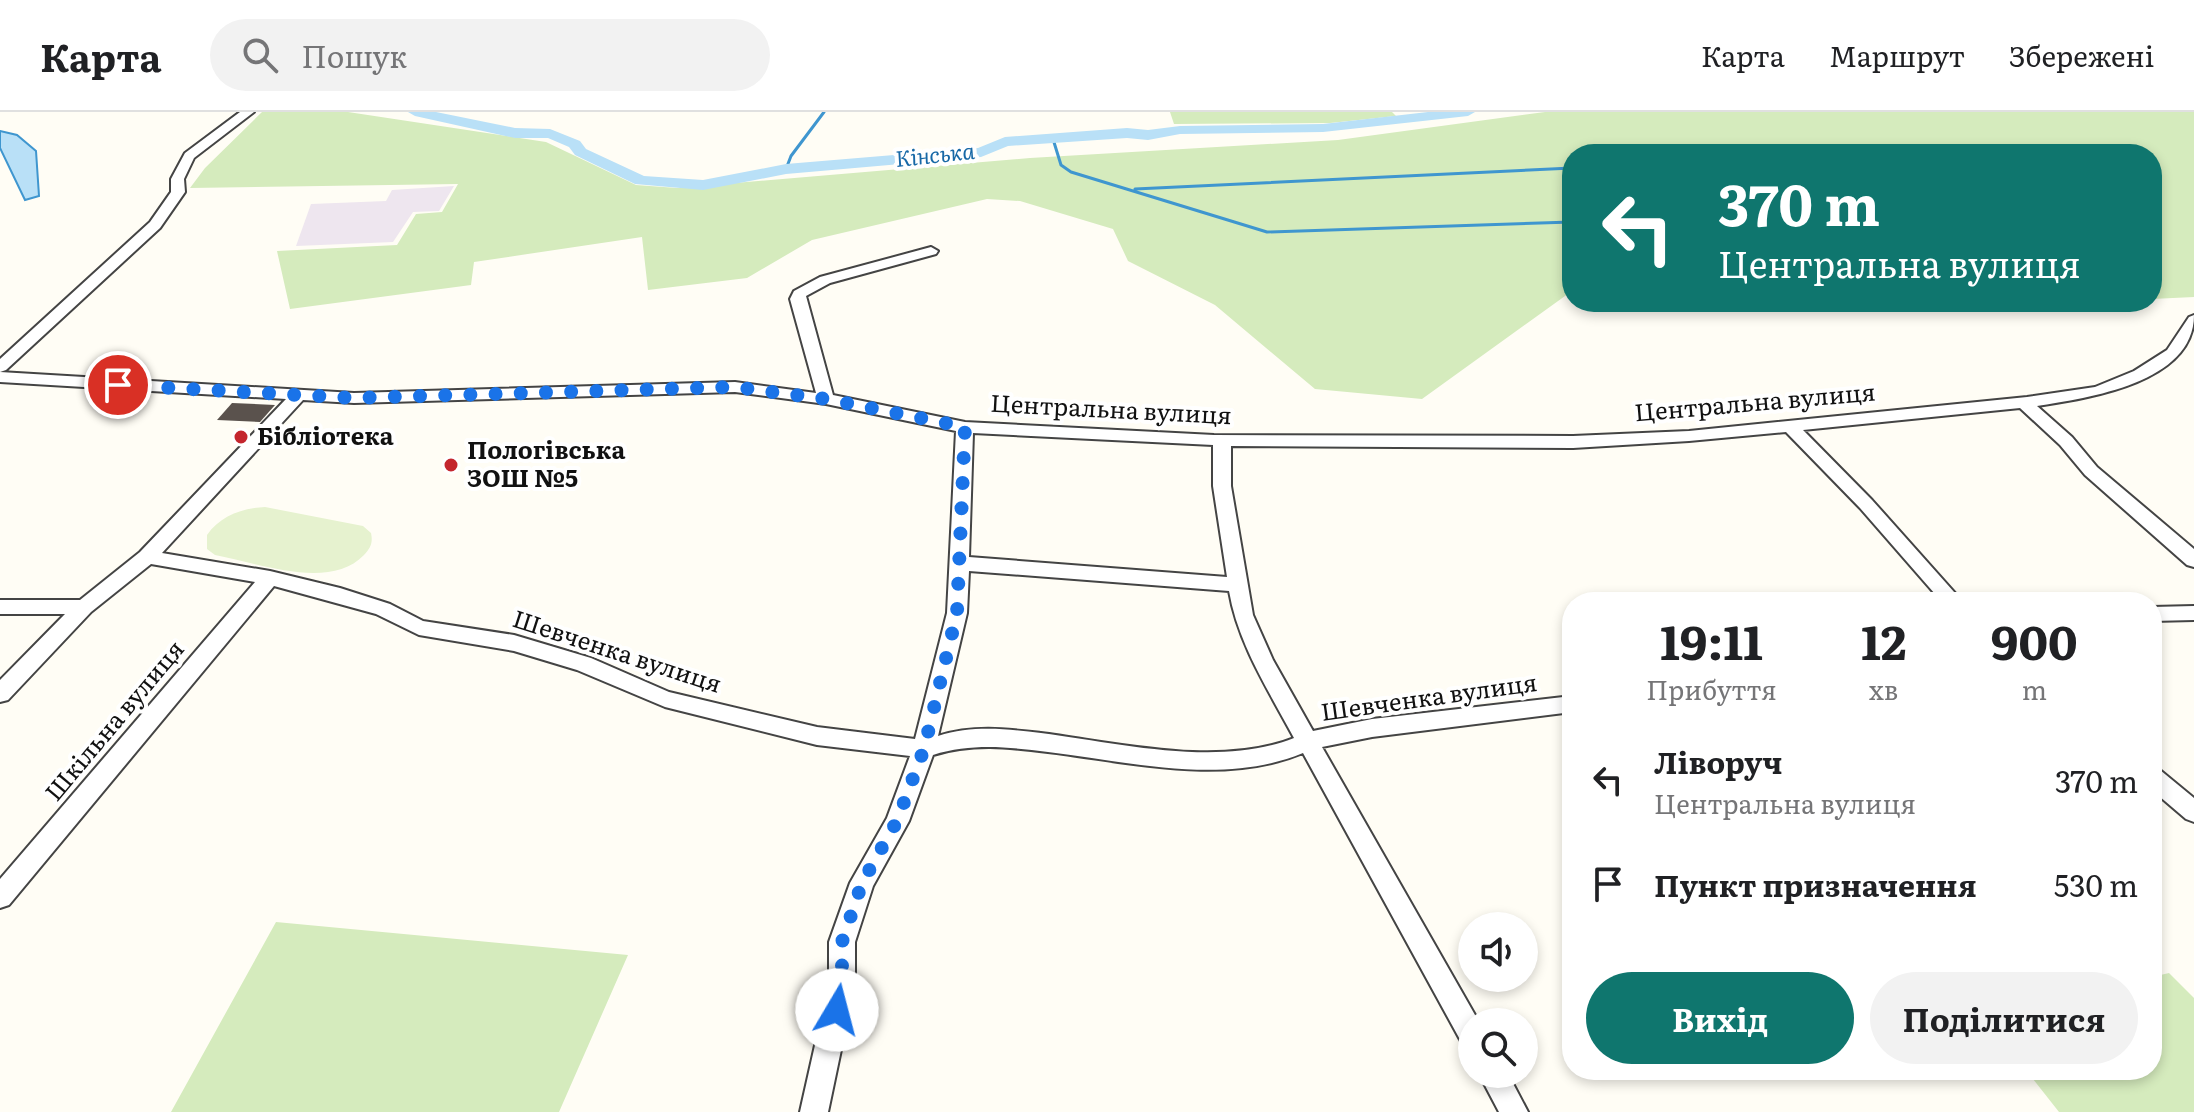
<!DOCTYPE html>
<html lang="uk">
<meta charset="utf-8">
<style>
body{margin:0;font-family:Literata,serif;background:#f2f2f2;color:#202124;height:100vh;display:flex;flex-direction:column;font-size:30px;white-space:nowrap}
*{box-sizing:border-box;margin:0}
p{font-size:26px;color:#757577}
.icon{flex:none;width:44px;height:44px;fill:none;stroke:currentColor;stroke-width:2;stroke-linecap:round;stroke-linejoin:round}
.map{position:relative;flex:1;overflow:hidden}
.side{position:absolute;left:1562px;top:480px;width:600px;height:488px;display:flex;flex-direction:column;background:#fff;border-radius:32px;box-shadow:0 4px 12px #0003}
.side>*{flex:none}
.top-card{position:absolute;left:1562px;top:32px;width:600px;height:168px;border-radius:32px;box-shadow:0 4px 12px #0003;background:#0f766e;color:#fff;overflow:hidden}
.tools{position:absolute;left:1458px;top:800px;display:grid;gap:16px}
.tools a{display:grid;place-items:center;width:80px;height:80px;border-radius:50%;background:#fff;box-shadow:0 4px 12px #0003;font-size:40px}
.pin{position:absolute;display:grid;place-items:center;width:68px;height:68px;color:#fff;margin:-34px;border:4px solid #fff;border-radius:50%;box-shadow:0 2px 8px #0007}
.me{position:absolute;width:88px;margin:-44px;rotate:8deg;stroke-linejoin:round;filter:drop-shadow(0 0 6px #0008)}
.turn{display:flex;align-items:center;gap:28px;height:168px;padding:0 24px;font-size:36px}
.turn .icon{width:104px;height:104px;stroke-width:2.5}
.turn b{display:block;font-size:56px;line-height:68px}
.eta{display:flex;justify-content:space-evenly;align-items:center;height:136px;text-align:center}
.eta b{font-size:48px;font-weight:700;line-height:56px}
.primary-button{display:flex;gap:16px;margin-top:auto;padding:16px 24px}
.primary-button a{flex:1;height:92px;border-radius:48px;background:#0f766e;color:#fff;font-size:32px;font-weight:700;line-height:92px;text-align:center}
.primary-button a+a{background:#f2f2f2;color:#202124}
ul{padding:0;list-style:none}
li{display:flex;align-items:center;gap:24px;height:104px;padding:0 24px}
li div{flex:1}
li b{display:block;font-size:30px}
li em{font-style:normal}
header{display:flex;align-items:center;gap:48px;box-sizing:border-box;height:112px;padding:0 40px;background:#fff;border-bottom:2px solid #e0e0e0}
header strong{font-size:38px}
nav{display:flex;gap:44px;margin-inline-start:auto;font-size:28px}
.search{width:560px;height:72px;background:#f2f2f2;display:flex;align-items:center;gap:20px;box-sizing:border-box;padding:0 28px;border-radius:44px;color:#757577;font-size:30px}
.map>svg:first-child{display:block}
</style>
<header>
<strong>Карта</strong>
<div class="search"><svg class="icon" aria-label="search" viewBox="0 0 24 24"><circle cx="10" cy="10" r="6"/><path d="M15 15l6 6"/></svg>Пошук</div>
<nav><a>Карта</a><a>Маршрут</a><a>Збережені</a></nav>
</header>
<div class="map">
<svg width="2194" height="1000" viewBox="0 0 2194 1000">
<rect width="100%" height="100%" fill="#fffdf5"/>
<path fill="#eee6ef" d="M 454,74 L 439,99 L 413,100 L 393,130 L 296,134 L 311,92 L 386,89 L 392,78 Z"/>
<path fill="#d5ebbd" d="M 262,0 L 348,0 L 546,30 L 636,73 L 677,76 L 1030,46 L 1338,28 L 1545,0 L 2194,0 L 2194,185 L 2152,187 L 2152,42 L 1572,42 L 1572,179 L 1422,287 L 1315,277 L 1215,193 L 1128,149 L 1113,117 L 1020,89 L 987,87 L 812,128 L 747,166 L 648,178 L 642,125 L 474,150 L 471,173 L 290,197 L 277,139 L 397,133 L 416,102 L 442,100 L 458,72 L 190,76 L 205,56 Z
M 1170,0 L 1392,0 L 1396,4 L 1330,11 L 1174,12 Z
M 276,810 L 628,843 L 559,1000 L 171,1000 Z
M 2169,861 L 2194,886 L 2194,1000 L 2059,1000 L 2026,958 L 2152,958 L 2152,865 Z"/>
<path fill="#e6f2cf" d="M 265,395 L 363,414 L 371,421 C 373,430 371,436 364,443 C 330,479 258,451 215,443 L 207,437 L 207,423 C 220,404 242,396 265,395 Z"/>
<path fill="#b9e0f7" stroke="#3f96cf" stroke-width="2" d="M 0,19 L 17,23 L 36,39 L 39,84 L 25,88 L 0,36 Z"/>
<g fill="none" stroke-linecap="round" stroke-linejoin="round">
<path stroke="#3f96cf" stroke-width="3" d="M 1053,27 L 1061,53 L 1071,60 L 1267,120 L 1572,110
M 1863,42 L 2029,34
M 786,57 L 791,44 L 824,0
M 1135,77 L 1572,56"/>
<path fill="#b9e0f7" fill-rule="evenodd" d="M 408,0 L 436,0 L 515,16 L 550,17 L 580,29 L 586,37 L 644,64 L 703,68 L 786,52 L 978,36 L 1005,25 L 1127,16 L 1148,18 L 1180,14 L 1323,12 L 1428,0 L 1475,0 L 1468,4 L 1323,20 L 1180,22 L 1148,28 L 1127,26 L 1008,34 L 981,45 L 786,62 L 703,78 L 635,72 L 575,43 L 569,35 L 548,26 L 515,26 L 415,4 Z"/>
</g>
<path fill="#5a524d" d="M 232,291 L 275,293 L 260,310 L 217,308 Z"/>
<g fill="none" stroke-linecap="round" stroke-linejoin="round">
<g stroke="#444" stroke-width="4">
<path id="minor" d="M 240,0 L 254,0 L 194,46 L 184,67 L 185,80 L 160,116 L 6,258 L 0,260 L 0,247 L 150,110 L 171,80 L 171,67 L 185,41 Z
M 931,135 L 938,139 L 936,142 L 830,171 L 806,184 L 833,283 L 965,310 L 1214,323 L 1573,324 L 1689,319 L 2027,285 L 2095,275 L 2134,259 L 2167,238 L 2189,205 L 2194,203 C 2194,271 2088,286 2037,294 L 2072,325 L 2097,355 L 2194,437 L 2194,455 L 2187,453 L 2085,363 L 2060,333 L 2020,296 L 1803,318 L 1872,388 L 1963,490 L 1942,490 L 1860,396 L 1786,320 L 1689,329 L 1573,336 L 1231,334 L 1231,374 L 1253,503 L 1273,548 L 1313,619 L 1372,607 L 1572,584 L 1572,600 L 1372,625 L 1322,635 L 1479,910 L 1472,910 L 1472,937 L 1463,933 L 1303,641 C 1223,674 1131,650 1048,640 C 1008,635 972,631 933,643 L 909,709 L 873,774 L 855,830 L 855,871 L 828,1000 L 800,1000 L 829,871 L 829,830 L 850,771 L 887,706 L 910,644 L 817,633 L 665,595 L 577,558 L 514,539 L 419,523 L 376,502 L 274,474 L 9,793 L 0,796 L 0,767 L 255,470 L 151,452 L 91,500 L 8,588 L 0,590 L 0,568 L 65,502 L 0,502 L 0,488 L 80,488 L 140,440 L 286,287 L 0,270 L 0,260 L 354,281 L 735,270 L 816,281 L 790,187 L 794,179 L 820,165 ZM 735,280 L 826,292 L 956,319 L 947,501 L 915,627 L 817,615 L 669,580 L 591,546 L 514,523 L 423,509 L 390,492 L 340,476 L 270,459 L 162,441 L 303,288 L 354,291 ZM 973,321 L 1213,333 L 1213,374 L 1227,465 L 969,445 ZM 969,459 L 1229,479 C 1238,532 1269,579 1294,626 C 1219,656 1119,631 1041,621 C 1006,617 973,613 938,624 L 967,501 Z
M 2194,494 L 2194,508 L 2152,509 L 2152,495 Z
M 2152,656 L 2160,658 L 2194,686 L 2194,710 L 2186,707 L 2152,678 Z
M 1479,962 L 1508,962 L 1528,1000 L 1499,1000 Z"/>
</g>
<use href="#minor" fill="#fff" fill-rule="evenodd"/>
</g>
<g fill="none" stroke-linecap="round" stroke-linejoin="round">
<path stroke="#1a73e8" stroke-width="14" stroke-dasharray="0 25.2" d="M 118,273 L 354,286 L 735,275 L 826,287 L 965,315 L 957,501 L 924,637 L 897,709 L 862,771 L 842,830 L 842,871 L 837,898"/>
</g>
<g fill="#c4262e" stroke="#fff" stroke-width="3">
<circle cx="241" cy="325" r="8"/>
<circle cx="451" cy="353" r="8"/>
</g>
<g text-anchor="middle" stroke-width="8" stroke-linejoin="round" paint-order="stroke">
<g font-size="22" font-style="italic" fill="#1768a6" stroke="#fff">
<text transform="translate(935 43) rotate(-6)" y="8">Кінська</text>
</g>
<g font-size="24" fill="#111" stroke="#fff">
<text transform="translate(1755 291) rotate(-5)" y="8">Центральна вулиця</text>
<text transform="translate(1111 298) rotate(3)" y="8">Центральна вулиця</text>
<text transform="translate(617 540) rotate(18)" y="8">Шевченка вулиця</text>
<text transform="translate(1429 586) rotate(-8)" y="8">Шевченка вулиця</text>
<text transform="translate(115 609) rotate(-50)" y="8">Шкільна вулиця</text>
</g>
<g font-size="24" font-weight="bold" fill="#111" stroke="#fff" text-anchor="start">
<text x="257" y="333">Бібліотека</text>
<text x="467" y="347">Пологівська<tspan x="467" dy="28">ЗОШ №5</tspan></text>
</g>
</g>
</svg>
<div class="tools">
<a><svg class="icon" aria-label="sound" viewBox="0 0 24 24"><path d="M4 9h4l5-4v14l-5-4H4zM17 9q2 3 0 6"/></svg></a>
<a><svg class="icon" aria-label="search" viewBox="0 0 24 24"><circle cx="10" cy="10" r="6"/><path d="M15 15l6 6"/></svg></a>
</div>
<div class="pin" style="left:118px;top:273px;background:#d93025"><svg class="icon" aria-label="arrive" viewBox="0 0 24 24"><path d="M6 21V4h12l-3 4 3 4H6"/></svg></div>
<svg class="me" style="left:837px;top:898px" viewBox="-20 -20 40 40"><circle r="19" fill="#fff"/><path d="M0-13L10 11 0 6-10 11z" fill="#1a73e8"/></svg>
<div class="top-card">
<div class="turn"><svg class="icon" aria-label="left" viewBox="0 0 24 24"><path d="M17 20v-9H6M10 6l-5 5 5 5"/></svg><div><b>370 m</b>Центральна вулиця</div></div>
</div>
<section class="side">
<div class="eta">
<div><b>19:11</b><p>Прибуття</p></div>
<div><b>12</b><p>хв</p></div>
<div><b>900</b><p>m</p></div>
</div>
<ul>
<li><svg class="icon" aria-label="left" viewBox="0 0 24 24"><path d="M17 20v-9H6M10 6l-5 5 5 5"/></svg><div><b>Ліворуч</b><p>Центральна вулиця</p></div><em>370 m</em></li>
<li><svg class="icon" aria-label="arrive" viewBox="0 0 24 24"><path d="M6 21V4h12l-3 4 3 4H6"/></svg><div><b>Пункт призначення</b></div><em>530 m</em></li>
</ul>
<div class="primary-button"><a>Вихід</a><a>Поділитися</a></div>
</section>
</div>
